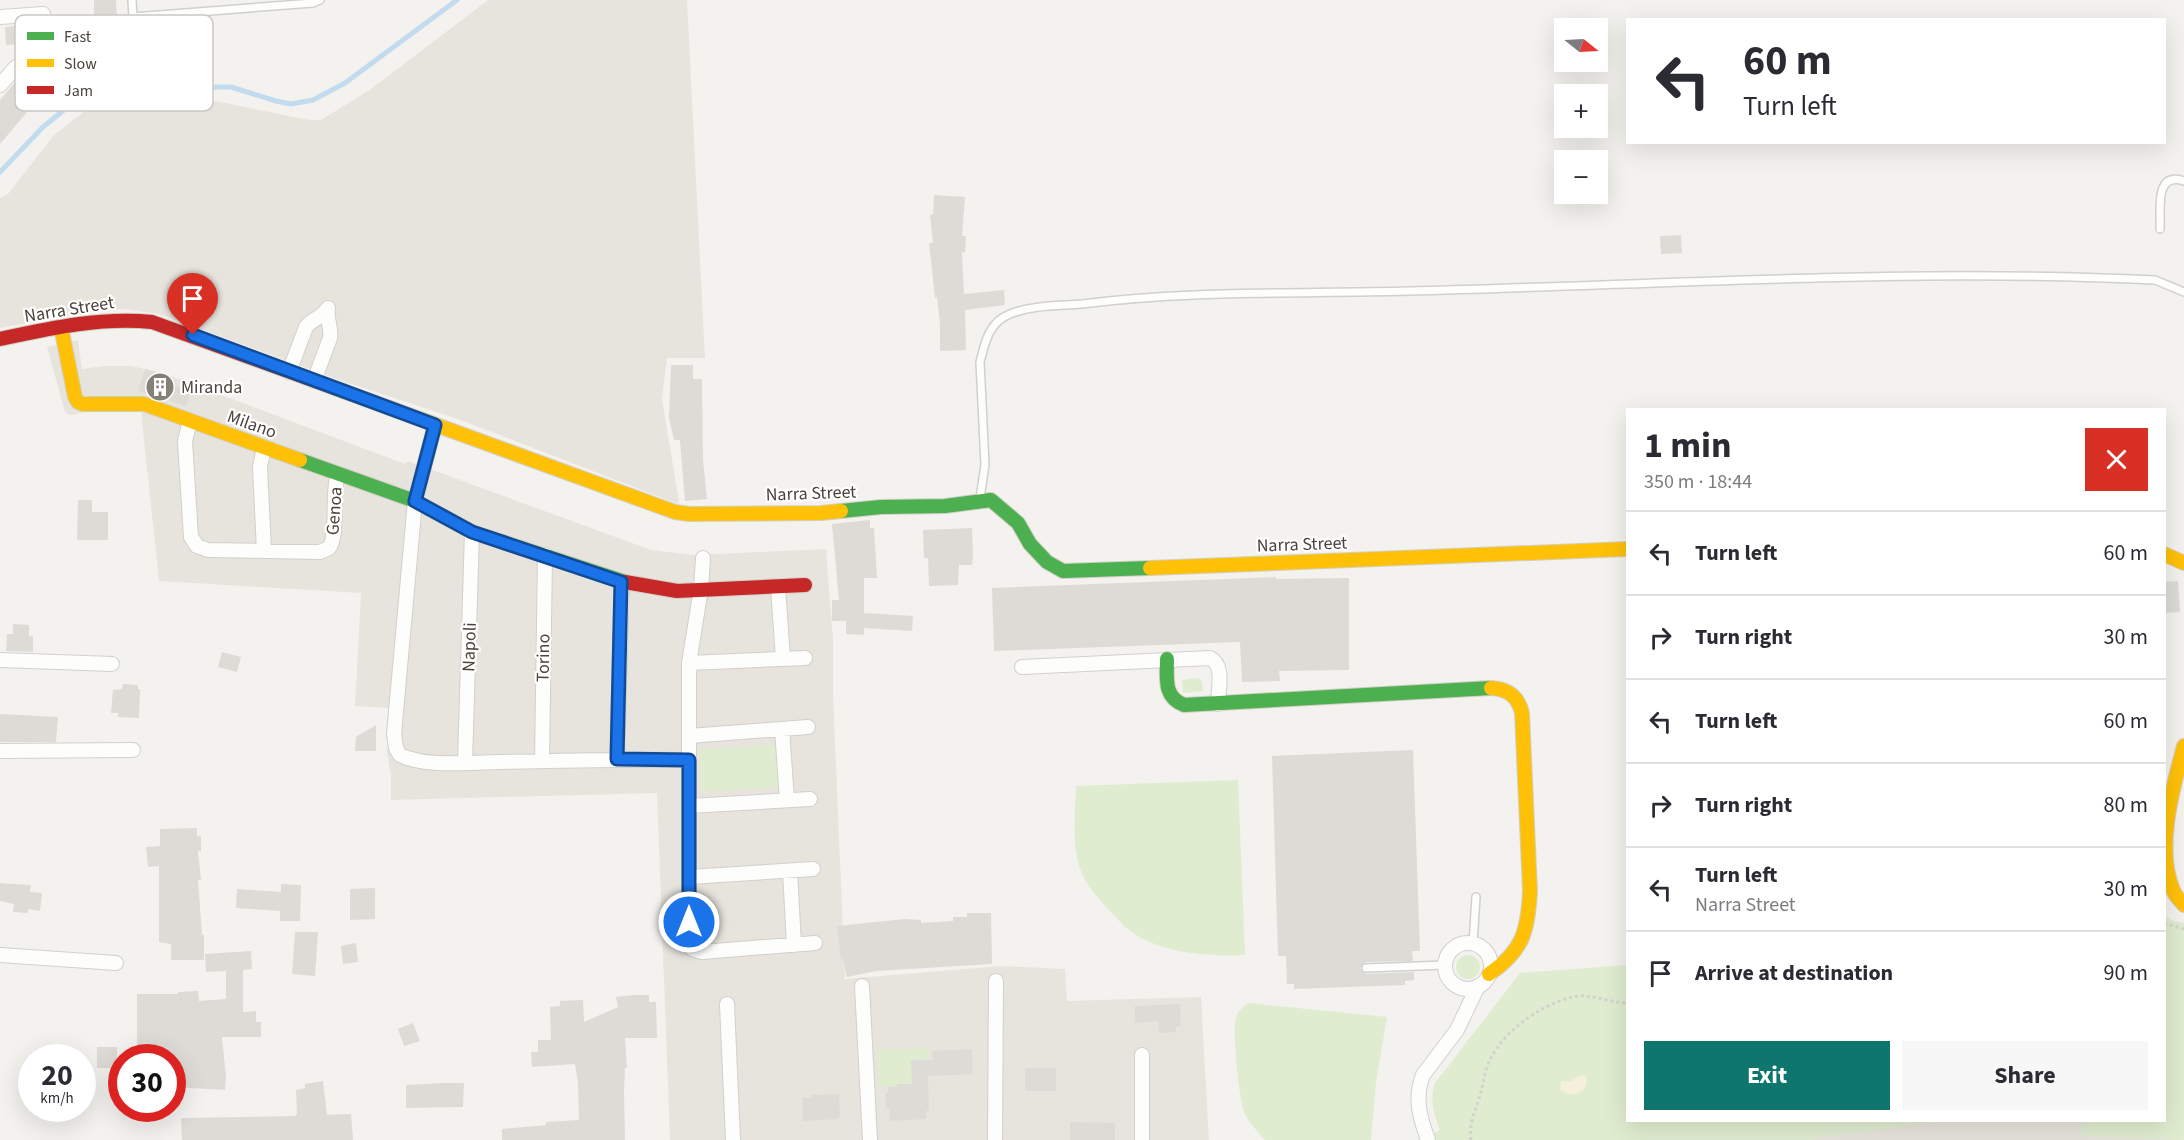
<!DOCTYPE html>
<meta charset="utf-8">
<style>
body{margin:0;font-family:"Source Sans 3",sans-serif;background:#f7f7f7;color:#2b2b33;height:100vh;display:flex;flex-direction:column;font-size:22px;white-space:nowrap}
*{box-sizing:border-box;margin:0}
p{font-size:20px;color:#7c7c81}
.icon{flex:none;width:33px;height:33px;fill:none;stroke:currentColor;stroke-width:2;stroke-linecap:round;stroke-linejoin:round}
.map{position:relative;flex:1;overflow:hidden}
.side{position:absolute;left:1626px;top:408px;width:540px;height:714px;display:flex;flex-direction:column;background:#fff;border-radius:0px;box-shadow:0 6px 24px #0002}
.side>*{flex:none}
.guide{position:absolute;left:1626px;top:18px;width:540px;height:126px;border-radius:0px;box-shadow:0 6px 24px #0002;background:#fff;color:#2b2b33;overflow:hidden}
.needle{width:39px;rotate:108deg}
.controls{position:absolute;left:1554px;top:18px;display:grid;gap:12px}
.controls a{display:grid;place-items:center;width:54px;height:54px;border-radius:0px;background:#fff;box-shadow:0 6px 24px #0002;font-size:30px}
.speed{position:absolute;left:18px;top:1044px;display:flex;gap:12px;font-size:30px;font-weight:700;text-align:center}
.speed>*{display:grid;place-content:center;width:78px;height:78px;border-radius:50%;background:#fff;box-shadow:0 6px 24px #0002;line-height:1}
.speed small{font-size:15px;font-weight:400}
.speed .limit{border:9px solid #d22;background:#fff;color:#111}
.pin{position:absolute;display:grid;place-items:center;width:51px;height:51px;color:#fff;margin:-62px -26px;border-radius:50% 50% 50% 0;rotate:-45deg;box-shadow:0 0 6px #0007}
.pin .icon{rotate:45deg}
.me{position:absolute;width:66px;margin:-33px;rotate:0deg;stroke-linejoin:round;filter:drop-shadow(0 0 4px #0008)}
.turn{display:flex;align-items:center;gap:21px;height:126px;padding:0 18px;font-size:27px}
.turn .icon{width:78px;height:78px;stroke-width:2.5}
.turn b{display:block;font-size:42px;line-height:51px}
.round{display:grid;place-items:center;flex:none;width:63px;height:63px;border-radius:0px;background:#f7f7f7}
.overview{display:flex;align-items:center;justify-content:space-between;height:102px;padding:0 18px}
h1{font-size:36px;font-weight:700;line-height:45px}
.primary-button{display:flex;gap:12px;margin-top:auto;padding:12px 18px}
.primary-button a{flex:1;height:69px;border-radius:0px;background:#0f766e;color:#fff;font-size:24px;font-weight:700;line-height:69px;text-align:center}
.primary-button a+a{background:#f7f7f7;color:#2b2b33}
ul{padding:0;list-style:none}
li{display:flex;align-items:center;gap:18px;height:84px;padding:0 18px;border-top:2px solid #e1e1e2}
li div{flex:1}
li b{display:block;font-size:22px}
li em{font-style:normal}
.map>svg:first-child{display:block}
</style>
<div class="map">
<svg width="2184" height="1140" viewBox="0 0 2184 1140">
<rect width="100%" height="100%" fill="#f3f2ee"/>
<path fill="#e7e4dd" d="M 488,0 L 687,0 L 705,358 L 667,358 L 662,399 L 679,501 L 678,504 L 458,419 L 342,381 L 159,314 L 124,309 L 99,310 L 0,328 L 0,198 L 8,194 L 54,135 L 90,107 L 104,102 L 210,100 L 309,120 L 321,120 L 371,89 Z
M 78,340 L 82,369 L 105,366 L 131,366 L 160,372 L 405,464 L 408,461 L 651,550 L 693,555 L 826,549 L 833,640 L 833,695 L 845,979 L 1000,966 L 1065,969 L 1067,1001 L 1201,997 L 1209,1140 L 670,1140 L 657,793 L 391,800 L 391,776 L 387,752 L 391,708 L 355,706 L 361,593 L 159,581 L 141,412 L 87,412 L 70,415 L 65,412 L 47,347 Z
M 1943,1120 L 2091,1121 L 2184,1129 L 2184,1140 L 1807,1140 Z"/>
<path fill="#e0ecd0" d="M 1198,678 L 1202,681 L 1203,691 L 1183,693 L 1182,680 Z
M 777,745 L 780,787 L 701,792 L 698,750 Z
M 1238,780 L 1245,955 C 1205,956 1157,954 1125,927 C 1120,922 1115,916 1109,910 C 1098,898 1086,885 1080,869 C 1072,843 1075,813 1076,786 Z
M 2165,916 L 2171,920 L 2184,923 L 2184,1140 L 2081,1136 L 2082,1121 L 2164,1120 Z
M1456 967a12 12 0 1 1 24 0a12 12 0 1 1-24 0Z
M 1627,965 L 1628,1120 L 1943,1121 L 1807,1140 L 1418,1140 L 1440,1130 C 1434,1113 1429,1101 1435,1083 L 1520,973 Z
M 1248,1003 L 1387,1017 L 1376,1082 L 1371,1140 L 1265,1140 C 1258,1132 1250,1124 1245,1114 C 1239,1101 1232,1031 1236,1017 C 1238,1011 1243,1007 1248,1003 Z
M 929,1048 L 929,1058 L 911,1060 L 911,1083 L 879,1087 L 878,1050 Z"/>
<path fill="#f5f0db" d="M 1579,1076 L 1586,1076 C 1590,1093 1572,1100 1560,1089 L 1561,1081 L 1571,1081 Z"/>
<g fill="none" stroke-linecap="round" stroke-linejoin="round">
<path stroke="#c2dbee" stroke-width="5" d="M 0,172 L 43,127 L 75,101 L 116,84 L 160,84 L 189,92 L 199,92 L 216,87 L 231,87 L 276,101 L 291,104 L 313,100 L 345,83 L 457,0"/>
</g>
<path fill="#dddbd6" d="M 94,0 L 116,0 L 118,47 L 92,48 L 91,69 L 77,70 L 47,93 L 34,66 L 58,48 L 54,17 L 94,15 Z
M 36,24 L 40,40 L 26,49 L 24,44 L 6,45 L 5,27 Z
M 17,80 L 39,98 L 31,104 L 33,105 L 0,144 L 0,100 Z
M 934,195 L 965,197 L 962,236 L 966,236 L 965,253 L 962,252 L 964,294 L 1004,290 L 1005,305 L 965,310 L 966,350 L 940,351 L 940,324 L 937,297 L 935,298 L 929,243 L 933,243 L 930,215 L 933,214 Z
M 1681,235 L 1682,253 L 1661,254 L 1660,236 Z
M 671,365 L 693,365 L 693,379 L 702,379 L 703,460 L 707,499 L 685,501 L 680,440 L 674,440 L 669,418 Z
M 145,369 L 171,378 L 169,383 L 191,391 L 186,406 L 138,391 Z
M 78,500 L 92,500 L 92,512 L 108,512 L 108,540 L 77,540 Z
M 870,520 L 870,528 L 874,528 L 877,578 L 864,578 L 864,613 L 913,616 L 912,631 L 864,628 L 864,635 L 846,634 L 846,621 L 832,621 L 832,600 L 839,600 L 832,524 Z
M 972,528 L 973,555 L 972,565 L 959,565 L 958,585 L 929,586 L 928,558 L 924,558 L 923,530 Z
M 1276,577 L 1276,579 L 1349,578 L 1349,670 L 1279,671 L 1280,681 L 1242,682 L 1240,642 L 994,651 L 992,588 Z
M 2178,581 L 2180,612 L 2164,613 L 2164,582 Z
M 13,624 L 29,625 L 29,636 L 33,636 L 33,652 L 6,651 L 7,634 L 13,634 Z
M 222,652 L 241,657 L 237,672 L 218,667 Z
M 123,684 L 138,685 L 138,689 L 140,689 L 139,718 L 118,717 L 118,713 L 111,713 L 113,690 L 122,689 Z
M 0,714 L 58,717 L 56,742 L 0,742 Z
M 376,725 L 376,751 L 355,751 L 356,737 Z
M 1413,750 L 1420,951 L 1412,951 L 1413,961 L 1366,962 L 1360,968 L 1362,971 L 1366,974 L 1414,972 L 1414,980 L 1405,981 L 1405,985 L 1294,989 L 1294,984 L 1287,984 L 1286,956 L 1278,956 L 1272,756 Z
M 197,828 L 197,836 L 201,836 L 201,851 L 198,851 L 201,880 L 198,880 L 202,935 L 204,935 L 204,960 L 171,960 L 171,944 L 159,942 L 159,866 L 148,867 L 146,847 L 160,846 L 160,829 Z
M 0,883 L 31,885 L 30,892 L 42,893 L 40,911 L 28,909 L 28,913 L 13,912 L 14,904 L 0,901 Z
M 281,884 L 301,885 L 300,921 L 280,921 L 280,911 L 236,908 L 237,889 L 281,892 Z
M 375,888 L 375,919 L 350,920 L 350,889 Z
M 967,913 L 991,913 L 992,964 L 876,971 L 847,977 L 843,959 L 841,959 L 837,926 L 905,919 L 921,920 L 921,923 L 953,921 L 953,917 L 967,917 Z
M 295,932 L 318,932 L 315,976 L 292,974 Z
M 356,943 L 358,962 L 343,964 L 341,946 Z
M 251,951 L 252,969 L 243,970 L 243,1012 L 256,1011 L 256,1022 L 261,1022 L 261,1037 L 222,1037 L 226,1077 L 225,1090 L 172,1087 L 172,1058 L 137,1058 L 137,994 L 178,994 L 178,992 L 198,991 L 199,1001 L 226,999 L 226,971 L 206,972 L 205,954 Z
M 633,995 L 649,995 L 649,1002 L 656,1002 L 657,1038 L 625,1038 L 627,1068 L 625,1068 L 624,1092 L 625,1140 L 502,1140 L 502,1129 L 546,1125 L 546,1122 L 579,1120 L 578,1082 L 575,1064 L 532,1067 L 531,1052 L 538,1052 L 538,1040 L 551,1040 L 550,1007 L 560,1006 L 560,1001 L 583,1000 L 584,1022 L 618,1007 L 616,997 Z
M 1180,1004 L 1181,1026 L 1176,1027 L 1176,1032 L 1159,1033 L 1158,1021 L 1135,1023 L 1135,1006 Z
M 413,1023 L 420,1041 L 404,1046 L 398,1029 Z
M 97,1047 L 117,1047 L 117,1068 L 97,1068 Z
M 972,1049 L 973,1074 L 928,1076 L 929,1111 L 926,1111 L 926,1119 L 890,1121 L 889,1108 L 886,1108 L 885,1093 L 888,1093 L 888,1087 L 897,1087 L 897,1084 L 912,1084 L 911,1060 L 933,1060 L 932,1051 Z
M 1025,1068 L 1056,1068 L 1056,1091 L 1025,1091 Z
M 323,1081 L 327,1115 L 351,1114 L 353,1140 L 182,1140 L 181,1118 L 295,1116 L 297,1114 L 296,1090 L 305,1088 L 305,1084 Z
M 444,1083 L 464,1083 L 463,1107 L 406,1108 L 406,1085 Z
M 839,1094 L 840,1115 L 837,1119 L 803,1121 L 802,1098 L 811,1098 L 811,1095 Z
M 1070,1122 L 1115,1123 L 1115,1140 L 1070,1140 Z"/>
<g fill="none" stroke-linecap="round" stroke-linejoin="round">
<g stroke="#d1d0cc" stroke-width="10">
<path id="lane" d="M 132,0 L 133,17 L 313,3 L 320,0
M 2160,229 C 2161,210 2154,171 2184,181
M 980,498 L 985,465 L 980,362 C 985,342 989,322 1010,314 C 1032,305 1059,306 1082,304 C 1191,290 1300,294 1409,291 C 1658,285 1906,268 2155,280 L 2184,292
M 1473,944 L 1476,897
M 1366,968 L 1445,965"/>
</g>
<g stroke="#d1d0cc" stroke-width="16">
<path id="street" d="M 0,17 L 43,14 L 50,44 L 15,68 L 0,85
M 289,372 L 306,327 C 313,318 321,319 328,308
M 314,381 L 330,338 C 332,328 326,319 328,308
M 190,421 L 185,441 L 191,537 L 197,546 L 208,550 L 320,552 L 329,548 C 339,535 331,494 338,474
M 435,425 L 415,501 L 394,734 L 396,748 L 400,755 C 427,768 471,762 500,762 C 563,761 626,759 689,760
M 264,551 L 260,467 L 264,447
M 703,558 L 701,589 L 689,663 L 689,944 L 692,949 L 702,952 L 815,943
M 778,587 L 783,659
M 0,660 L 112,664
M 689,663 L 805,658
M 1022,667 L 1210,658 C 1225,665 1218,690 1218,704
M 782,729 L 787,800
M 689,736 L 808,727
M 0,751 L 133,750
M 617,759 L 622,582
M 542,761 L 545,555
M 465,762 L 472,532
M 689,806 L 810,799
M 790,871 L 794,945
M 689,877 L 813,869
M1445 966a23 23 0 1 1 46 0a23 23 0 1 1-46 0Z
M 0,955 L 116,963
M 862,986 L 870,1140
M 727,1004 L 733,1140
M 1142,1055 L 1142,1140
M 995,1140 L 996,981
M 1428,1140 C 1420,1118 1414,1098 1423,1075 L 1457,1030 L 1478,986"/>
</g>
<g stroke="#d2cfc5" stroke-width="16">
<path id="fast" d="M 300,460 L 415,501 L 472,532 L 625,582
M 841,511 L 881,507 L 945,506 L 991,500 L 1018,523 L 1030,544 L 1047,562 L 1063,571 L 1150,568
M 1167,659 C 1167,678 1163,697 1184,705 L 1491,688"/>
</g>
<g stroke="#d2cfc5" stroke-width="16">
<path id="slow" d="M 61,327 L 75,397 L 78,402 L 83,404 L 144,404 L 300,460
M 343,391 L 675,512 L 689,514 L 821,513 L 841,511
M 2164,554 L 2184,563
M 1150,568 L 1628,549
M 2184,746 C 2173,787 2155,849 2173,890 C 2175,896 2180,900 2184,905
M 1489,974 C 1523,951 1528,931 1530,891 L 1522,713 C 1518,696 1508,689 1491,688"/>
</g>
<g stroke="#d2cfc5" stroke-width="16">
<path id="jam" d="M 0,339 C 51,328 100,317 152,322 L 343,391
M 625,582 L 677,591 L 805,585"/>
</g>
<path stroke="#d3d2cc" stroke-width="3" stroke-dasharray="3 3" stroke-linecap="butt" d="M 2164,923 L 2184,929
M 1471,1140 C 1468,1125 1476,1110 1480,1095 C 1484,1083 1484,1071 1490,1060 C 1503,1031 1542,1004 1573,997 C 1591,993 1609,1003 1628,1003"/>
<use href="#lane" stroke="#fdfdfc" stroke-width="7"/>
<use href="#street" stroke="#fdfdfc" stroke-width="14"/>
<use href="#fast" stroke="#4caf50" stroke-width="14"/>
<use href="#slow" stroke="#ffc107" stroke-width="14"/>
<use href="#jam" stroke="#c62828" stroke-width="14"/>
</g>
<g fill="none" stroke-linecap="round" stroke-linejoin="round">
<g stroke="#114b97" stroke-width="15">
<path id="route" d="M 193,335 L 435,425 L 415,501 L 472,532 L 621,582 L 617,759 L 689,760 L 689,922"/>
</g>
<use href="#route" stroke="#1a73e8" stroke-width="10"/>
</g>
<defs>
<g id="building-disc" transform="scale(1.5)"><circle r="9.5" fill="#858179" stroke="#fff"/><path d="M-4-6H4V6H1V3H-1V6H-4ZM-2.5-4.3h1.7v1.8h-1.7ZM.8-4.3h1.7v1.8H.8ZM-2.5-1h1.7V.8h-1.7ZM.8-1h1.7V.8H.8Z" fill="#fff"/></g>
</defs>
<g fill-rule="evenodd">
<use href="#building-disc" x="160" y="387"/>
</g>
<g text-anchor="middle" stroke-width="4.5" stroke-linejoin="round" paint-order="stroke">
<g font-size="18" fill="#4a443a" stroke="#fff">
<text transform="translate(69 309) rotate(-9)" y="6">Narra Street</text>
<text transform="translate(252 424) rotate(20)" y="6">Milano</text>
<text transform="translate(811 493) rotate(-2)" y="6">Narra Street</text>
<text transform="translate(334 511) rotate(-86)" y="6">Genoa</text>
<text transform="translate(1302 544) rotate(-2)" y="6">Narra Street</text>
<text transform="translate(469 647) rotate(-88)" y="6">Napoli</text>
<text transform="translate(543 658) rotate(-89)" y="6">Torino</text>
</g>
<g font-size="18" fill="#4a443a" stroke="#fff" text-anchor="start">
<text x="181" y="393">Miranda</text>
</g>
</g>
<rect x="15" y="15" width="198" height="96" rx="9" fill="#fff" stroke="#c9c7c4" stroke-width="1.5"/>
<rect x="27" y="32" width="27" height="8" fill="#4caf50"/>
<rect x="27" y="59" width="27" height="8" fill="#ffc107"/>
<rect x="27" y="86" width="27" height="8" fill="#c62828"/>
<g font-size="16" fill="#4a443a">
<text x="64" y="42">Fast</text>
<text x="64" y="69">Slow</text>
<text x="64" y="96">Jam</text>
</g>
</svg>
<div class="controls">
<a><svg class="needle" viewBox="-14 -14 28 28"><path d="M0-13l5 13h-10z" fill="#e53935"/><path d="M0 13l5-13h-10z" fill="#7c7c81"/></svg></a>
<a>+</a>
<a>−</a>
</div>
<div class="speed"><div>20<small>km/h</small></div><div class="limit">30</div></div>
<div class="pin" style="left:193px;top:335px;background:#d93025"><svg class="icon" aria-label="arrive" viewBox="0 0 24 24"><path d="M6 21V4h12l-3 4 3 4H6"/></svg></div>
<svg class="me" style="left:689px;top:922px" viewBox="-20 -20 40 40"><circle r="17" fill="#1a73e8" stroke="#fff" stroke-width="3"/><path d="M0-11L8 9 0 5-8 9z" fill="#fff"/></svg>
<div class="guide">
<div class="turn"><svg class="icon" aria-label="left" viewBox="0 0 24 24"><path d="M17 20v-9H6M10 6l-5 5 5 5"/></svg><div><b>60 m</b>Turn left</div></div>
</div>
<section class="side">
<div class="overview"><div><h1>1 min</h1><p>350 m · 18:44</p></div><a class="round" style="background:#d93025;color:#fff"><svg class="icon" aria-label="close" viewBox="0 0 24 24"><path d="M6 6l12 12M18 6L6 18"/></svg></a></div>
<ul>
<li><svg class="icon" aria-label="left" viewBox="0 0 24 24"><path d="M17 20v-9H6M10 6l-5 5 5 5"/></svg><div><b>Turn left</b></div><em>60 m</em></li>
<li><svg class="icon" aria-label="right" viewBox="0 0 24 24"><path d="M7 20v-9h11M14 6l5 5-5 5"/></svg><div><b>Turn right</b></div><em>30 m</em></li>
<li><svg class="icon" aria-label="left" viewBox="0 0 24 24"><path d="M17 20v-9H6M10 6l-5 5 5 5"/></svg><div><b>Turn left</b></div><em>60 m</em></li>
<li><svg class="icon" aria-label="right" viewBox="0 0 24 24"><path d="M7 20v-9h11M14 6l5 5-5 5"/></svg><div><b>Turn right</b></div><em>80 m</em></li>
<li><svg class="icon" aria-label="left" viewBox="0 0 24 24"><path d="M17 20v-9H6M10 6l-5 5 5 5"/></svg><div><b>Turn left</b><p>Narra Street</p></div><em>30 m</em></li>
<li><svg class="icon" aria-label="arrive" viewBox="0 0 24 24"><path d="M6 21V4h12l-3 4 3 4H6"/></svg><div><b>Arrive at destination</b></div><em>90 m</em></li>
</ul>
<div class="primary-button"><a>Exit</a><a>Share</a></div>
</section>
</div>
